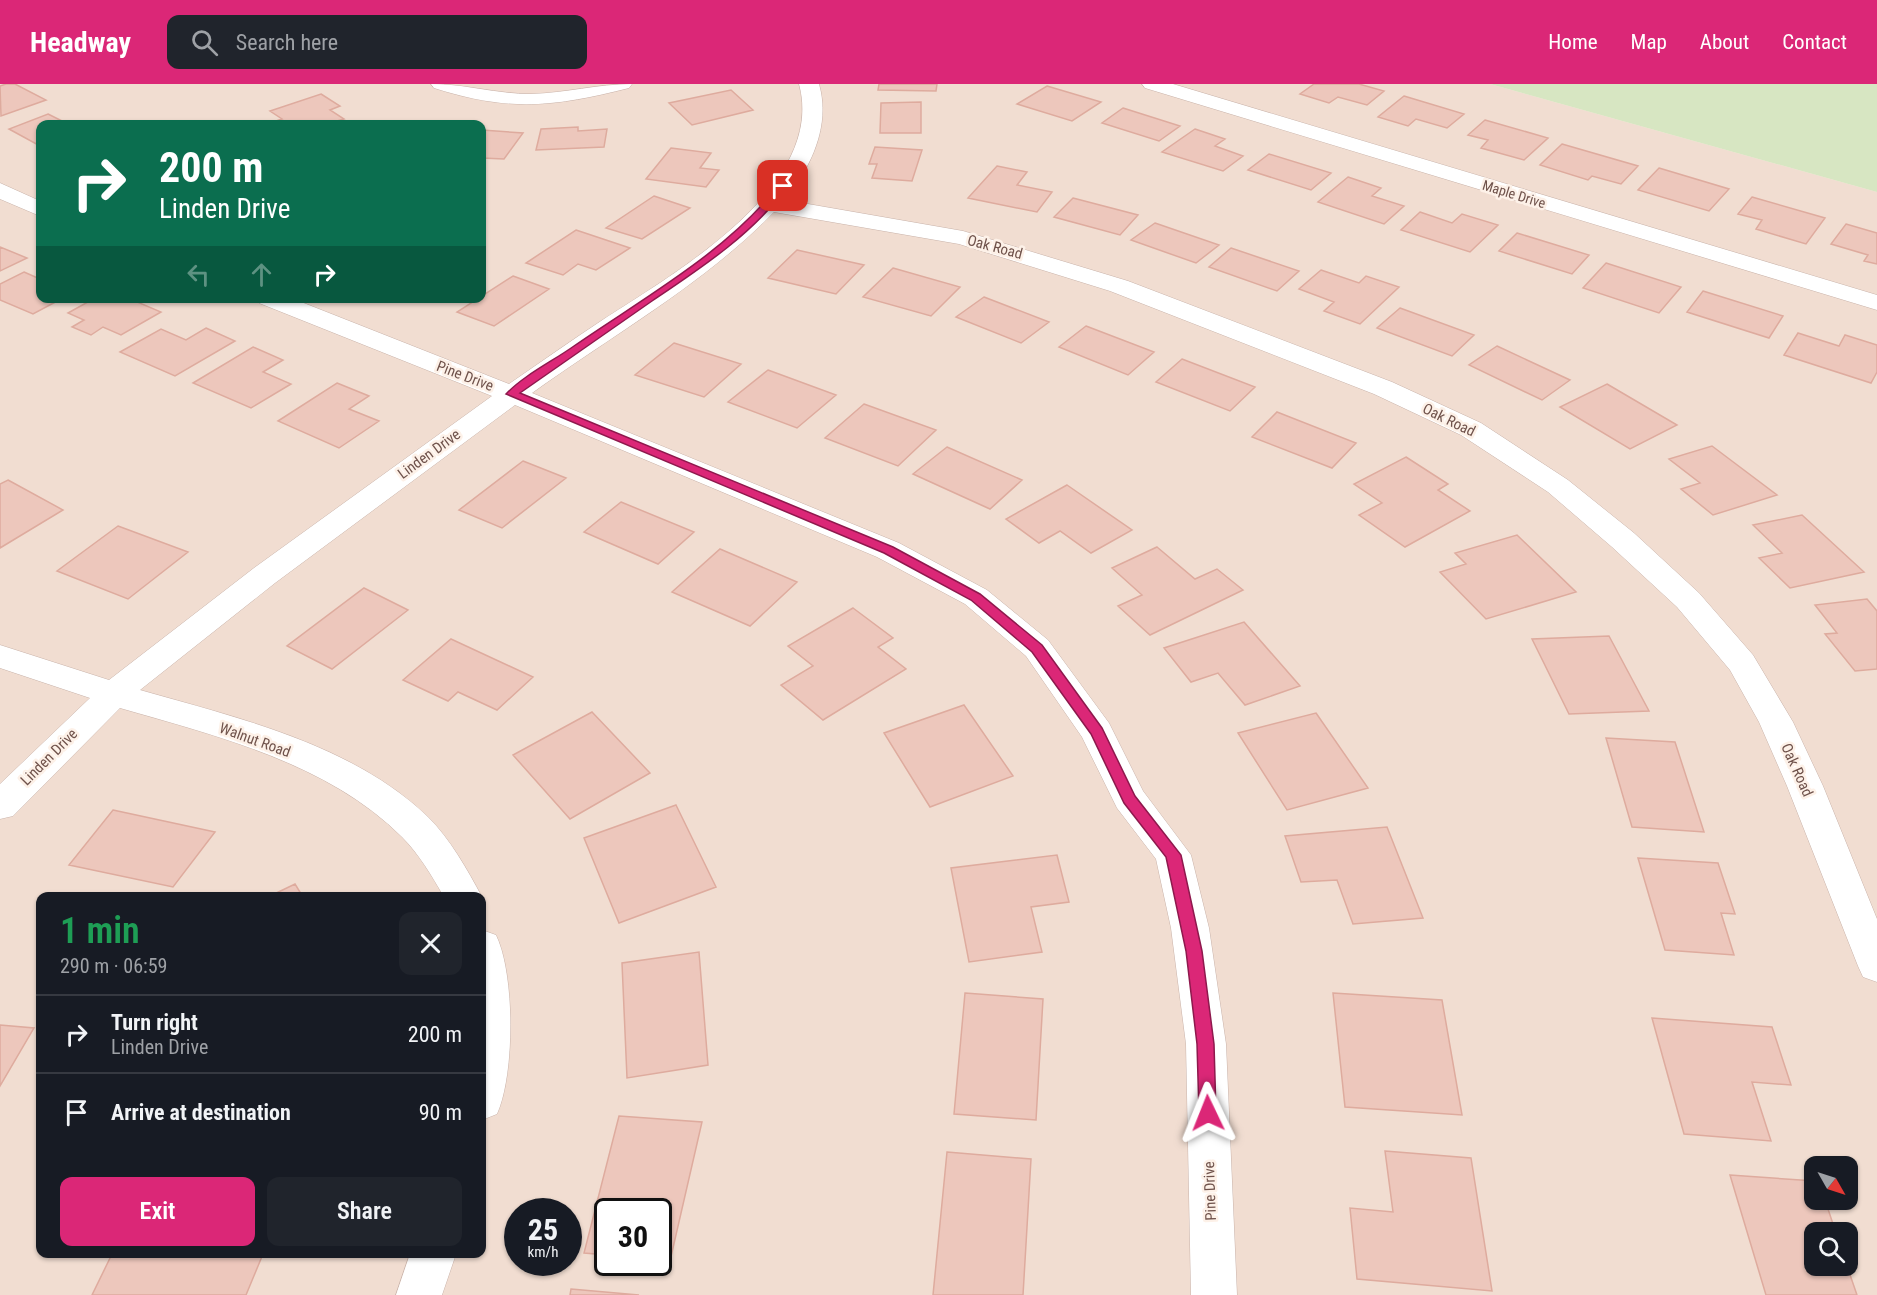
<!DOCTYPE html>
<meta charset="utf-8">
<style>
body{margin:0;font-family:"Roboto Condensed",sans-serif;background:#20242c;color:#f1f3f6;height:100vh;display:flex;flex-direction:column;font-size:22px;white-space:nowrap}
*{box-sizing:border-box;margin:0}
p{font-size:20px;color:#9ea1a6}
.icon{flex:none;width:33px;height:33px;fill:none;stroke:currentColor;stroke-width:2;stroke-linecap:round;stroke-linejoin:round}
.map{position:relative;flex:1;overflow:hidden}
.panel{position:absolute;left:36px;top:808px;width:450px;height:366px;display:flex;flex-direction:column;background:#171b24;border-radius:12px;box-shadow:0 2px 4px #0004}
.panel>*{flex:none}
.banner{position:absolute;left:36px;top:36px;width:450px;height:183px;border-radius:12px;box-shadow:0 2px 4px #0004;background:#0b6e4f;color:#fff;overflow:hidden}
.needle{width:39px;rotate:129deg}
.buttons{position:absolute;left:1804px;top:1072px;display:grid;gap:12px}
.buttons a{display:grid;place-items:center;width:54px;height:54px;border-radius:12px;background:#171b24;box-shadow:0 2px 4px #0004;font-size:30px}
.speed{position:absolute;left:504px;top:1114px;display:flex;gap:12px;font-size:30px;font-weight:700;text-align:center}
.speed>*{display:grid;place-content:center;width:78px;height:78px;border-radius:50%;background:#171b24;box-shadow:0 2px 4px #0004;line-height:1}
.speed small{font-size:15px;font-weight:400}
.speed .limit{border:3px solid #111;border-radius:9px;background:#fff;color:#111}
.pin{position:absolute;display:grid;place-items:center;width:51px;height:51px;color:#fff;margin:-26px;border-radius:12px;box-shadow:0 3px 9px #0006}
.me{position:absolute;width:66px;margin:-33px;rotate:358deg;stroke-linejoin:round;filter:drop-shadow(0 0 4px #0008)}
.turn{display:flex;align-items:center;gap:21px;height:126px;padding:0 24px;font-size:27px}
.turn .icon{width:78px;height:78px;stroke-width:2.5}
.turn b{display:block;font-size:42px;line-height:51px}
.lanes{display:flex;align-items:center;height:57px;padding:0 24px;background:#0003;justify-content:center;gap:30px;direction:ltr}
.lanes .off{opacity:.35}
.round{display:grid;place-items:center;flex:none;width:63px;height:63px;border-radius:12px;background:#20242c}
.headline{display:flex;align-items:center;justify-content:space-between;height:102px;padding:0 24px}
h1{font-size:36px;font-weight:600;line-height:45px;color:#1e9e55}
.primary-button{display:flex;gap:12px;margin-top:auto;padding:12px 24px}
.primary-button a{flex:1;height:69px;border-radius:12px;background:#db2777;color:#fff;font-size:24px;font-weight:600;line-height:69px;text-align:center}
.primary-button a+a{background:#20242c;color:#f1f3f6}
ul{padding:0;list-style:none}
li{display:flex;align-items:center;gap:18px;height:78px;padding:0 24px;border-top:2px solid #363941}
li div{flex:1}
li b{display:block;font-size:22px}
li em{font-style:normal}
header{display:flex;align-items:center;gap:36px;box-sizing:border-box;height:84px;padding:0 30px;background:#db2777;color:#fff}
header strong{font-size:28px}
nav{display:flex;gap:33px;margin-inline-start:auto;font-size:21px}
.search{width:420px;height:54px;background:#20242c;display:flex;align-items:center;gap:15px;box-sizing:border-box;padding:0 21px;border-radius:12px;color:#9ea1a6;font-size:22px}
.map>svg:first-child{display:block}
</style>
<header>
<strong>Headway</strong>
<div class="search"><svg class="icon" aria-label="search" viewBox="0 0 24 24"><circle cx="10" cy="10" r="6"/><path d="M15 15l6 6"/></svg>Search here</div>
<nav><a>Home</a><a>Map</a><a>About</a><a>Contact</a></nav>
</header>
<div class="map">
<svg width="1877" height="1211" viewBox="0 0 1877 1211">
<rect width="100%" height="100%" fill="#faede2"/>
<path fill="#f1ddd1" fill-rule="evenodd" d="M 0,0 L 1490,0 L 1877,108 L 1877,1211 L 0,1211 ZM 40,40 L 482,40 L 482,214 L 40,214 ZM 40,813 L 482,813 L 482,1170 L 40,1170 ZM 1815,1083 L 1848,1083 L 1848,1116 L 1815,1116 ZM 518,1128 L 568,1128 L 568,1179 L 518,1179 ZM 608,1128 L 658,1128 L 658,1179 L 608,1179 ZM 1815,1149 L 1848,1149 L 1848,1182 L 1815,1182 Z"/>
<path fill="#d7e6c2" d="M 1491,0 L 1877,0 L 1877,108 L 1490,0 Z"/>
<path fill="#edc7bc" stroke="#deab9e" stroke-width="1.5" d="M 6,0 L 15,0 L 46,16 L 1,32 L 0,2 Z
M 879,0 L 937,0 L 936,7 L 878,6 Z
M 1314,0 L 1359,0 L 1384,7 L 1367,21 L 1338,13 L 1329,19 L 1300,10 Z
M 1047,2 L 1101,18 L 1072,37 L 1017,20 Z
M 731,6 L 753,26 L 692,41 L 669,19 Z
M 321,10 L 340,22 L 330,26 L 344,35 L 327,40 L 267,40 L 282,35 L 270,27 Z
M 1404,12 L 1464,30 L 1447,44 L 1416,35 L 1408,42 L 1378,33 Z
M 921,18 L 921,49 L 880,49 L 881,19 Z
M 1123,24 L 1180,42 L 1159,57 L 1102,39 Z
M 48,30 L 68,40 L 40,40 L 40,62 L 9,45 Z
M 1485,36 L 1548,54 L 1524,76 L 1481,64 L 1488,56 L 1468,51 Z
M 578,43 L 578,47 L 607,45 L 604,63 L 536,66 L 541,45 Z
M 1195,45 L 1225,55 L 1215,62 L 1243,72 L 1223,87 L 1162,68 Z
M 482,46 L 523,49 L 504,75 L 482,74 Z
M 1562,60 L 1638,82 L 1621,100 L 1592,92 L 1588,96 L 1540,81 Z
M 875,63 L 922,66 L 912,97 L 872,94 L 877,80 L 869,80 Z
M 671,64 L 711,69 L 700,84 L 719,86 L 706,103 L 646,95 Z
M 1269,70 L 1331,89 L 1311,106 L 1248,86 Z
M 997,82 L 1027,88 L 1017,101 L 1052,108 L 1037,128 L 968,114 Z
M 1659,84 L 1729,105 L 1709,127 L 1638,106 Z
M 1348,93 L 1381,104 L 1372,112 L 1404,122 L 1384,140 L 1318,118 Z
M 654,112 L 690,124 L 642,155 L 606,144 Z
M 1752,113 L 1825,134 L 1806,160 L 1756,145 L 1762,136 L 1738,130 Z
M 1073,114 L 1138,131 L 1120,151 L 1054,133 Z
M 1420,128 L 1452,139 L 1462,130 L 1498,141 L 1470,168 L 1401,146 Z
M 1155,139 L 1219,161 L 1196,179 L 1131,156 Z
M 1846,140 L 1877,149 L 1877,180 L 1864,177 L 1868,171 L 1831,160 Z
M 576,146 L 630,164 L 596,186 L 578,180 L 563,191 L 526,179 Z
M 1517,149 L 1589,171 L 1572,190 L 1499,167 Z
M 0,163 L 27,174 L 0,187 Z
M 1231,164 L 1299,187 L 1277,207 L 1209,183 Z
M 797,166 L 864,181 L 836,210 L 768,194 Z
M 1606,179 L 1681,203 L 1659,229 L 1583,204 Z
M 893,184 L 960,203 L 931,232 L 863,213 Z
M 1321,186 L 1359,199 L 1366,192 L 1399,203 L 1360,240 L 1324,227 L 1334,218 L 1299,205 Z
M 24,188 L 40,195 L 40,214 L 63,214 L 33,230 L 0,216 L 0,200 Z
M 513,192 L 549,205 L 494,242 L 457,228 Z
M 1703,207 L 1783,232 L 1769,254 L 1687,228 Z
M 984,213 L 1049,238 L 1021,259 L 956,233 Z
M 95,214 L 128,214 L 161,228 L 121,251 L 103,243 L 91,251 L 72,243 L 84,236 L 68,229 Z
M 1400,224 L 1474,251 L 1452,272 L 1377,244 Z
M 1086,242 L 1154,268 L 1128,291 L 1059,263 Z
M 206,244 L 235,257 L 175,292 L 120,268 L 161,245 L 186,256 Z
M 1798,249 L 1839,262 L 1845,251 L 1877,261 L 1877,288 L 1871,299 L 1784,271 Z
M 674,259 L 741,280 L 704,313 L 635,291 Z
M 1497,262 L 1570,296 L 1542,316 L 1469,281 Z
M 253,263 L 283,276 L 263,288 L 291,300 L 251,324 L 193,299 Z
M 1182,275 L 1255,303 L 1230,327 L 1156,298 Z
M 768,286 L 836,311 L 797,344 L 728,318 Z
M 337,299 L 369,312 L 349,325 L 379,337 L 339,364 L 278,337 Z
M 1607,300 L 1677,341 L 1630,365 L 1560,323 Z
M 864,320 L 936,346 L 898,382 L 825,354 Z
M 1277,328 L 1356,359 L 1332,384 L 1252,353 Z
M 1712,362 L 1777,411 L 1713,431 L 1681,405 L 1700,399 L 1669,375 Z
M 947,363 L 1022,396 L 990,425 L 913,390 Z
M 1406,373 L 1448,400 L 1438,406 L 1470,427 L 1405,463 L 1359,431 L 1382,419 L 1354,400 Z
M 523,377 L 566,394 L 502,444 L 459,426 Z
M 8,396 L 63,426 L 0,464 L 0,400 Z
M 1067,401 L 1132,446 L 1091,469 L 1060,447 L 1039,459 L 1006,435 Z
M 621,418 L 694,448 L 658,480 L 584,448 Z
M 1802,431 L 1864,488 L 1790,504 L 1759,474 L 1782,469 L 1753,441 Z
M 118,442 L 188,468 L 128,515 L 57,487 Z
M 1517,451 L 1576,508 L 1486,535 L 1440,488 L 1466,480 L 1455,469 Z
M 1157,463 L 1195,495 L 1217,485 L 1243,506 L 1150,551 L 1118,522 L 1142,511 L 1112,484 Z
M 720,465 L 797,498 L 750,542 L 672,508 Z
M 364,504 L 408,526 L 332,585 L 287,562 Z
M 1867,515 L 1877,527 L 1877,585 L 1855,587 L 1825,550 L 1837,549 L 1815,521 Z
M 853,524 L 893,554 L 878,563 L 906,585 L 823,636 L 781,601 L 813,582 L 788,562 Z
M 1244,538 L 1300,602 L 1245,621 L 1218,589 L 1191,598 L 1164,564 Z
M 1609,552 L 1649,627 L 1569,630 L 1532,555 Z
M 451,555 L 533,593 L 497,626 L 458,608 L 448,617 L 403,596 Z
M 964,621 L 1013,692 L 930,723 L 884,649 Z
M 592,628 L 650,689 L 570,735 L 513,671 Z
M 1316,629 L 1368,704 L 1287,726 L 1238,649 Z
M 1606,654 L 1675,658 L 1704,748 L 1632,743 Z
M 676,721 L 716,803 L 619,839 L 584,754 Z
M 113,726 L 215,748 L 173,803 L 69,781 Z
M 1387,743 L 1423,834 L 1353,840 L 1337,796 L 1301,798 L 1285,752 Z
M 1057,771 L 1069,818 L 1031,823 L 1042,868 L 969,878 L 951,784 Z
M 1638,774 L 1718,779 L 1735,830 L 1721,829 L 1734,871 L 1665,866 Z
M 295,800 L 303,813 L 268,813 Z
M 699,868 L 708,981 L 627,994 L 622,879 Z
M 965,909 L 1043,915 L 1036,1036 L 954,1030 Z
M 1333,909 L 1442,916 L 1462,1031 L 1345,1023 Z
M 1652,934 L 1772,943 L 1791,1001 L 1752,998 L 1771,1057 L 1684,1050 Z
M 0,941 L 34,944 L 0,1002 Z
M 619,1032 L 702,1038 L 670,1177 L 658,1176 L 658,1128 L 608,1128 L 608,1171 L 584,1169 Z
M 1385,1067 L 1471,1074 L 1492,1207 L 1357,1195 L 1350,1124 L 1393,1128 Z
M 947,1068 L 1031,1075 L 1023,1211 L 933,1211 Z
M 1730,1091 L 1815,1097 L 1815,1116 L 1825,1116 L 1836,1149 L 1815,1149 L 1815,1182 L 1847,1182 L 1857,1211 L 1766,1211 Z
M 112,1170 L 263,1170 L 246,1211 L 92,1211 Z
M 571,1205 L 639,1211 L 570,1211 Z"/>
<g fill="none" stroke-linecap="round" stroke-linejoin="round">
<g stroke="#c9b3aa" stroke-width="1">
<path id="minor" d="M 431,0 C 465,0 497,10 531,10 C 566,9 597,0 632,0 L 629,4 C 554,23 509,28 434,4 Z
M 799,0 L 819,0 C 831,42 811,83 785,116 L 963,147 L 1128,197 L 1392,298 L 1481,339 L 1568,396 L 1634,449 L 1699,509 L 1753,571 L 1793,638 L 1823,702 L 1877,835 L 1877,898 L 1863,893 L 1858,882 L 1787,702 L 1759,638 L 1730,586 L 1677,523 L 1612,463 L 1548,408 L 1461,351 L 1374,310 L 1110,207 L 959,160 L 774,128 C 704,200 614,250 532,309 L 899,459 L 987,506 L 1048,556 L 1109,639 L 1143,707 L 1191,771 L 1209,844 L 1226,960 L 1237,1211 L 1191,1211 L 1186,960 L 1171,844 L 1156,775 L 1117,724 L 1082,653 L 1026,572 L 965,520 L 877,473 L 515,321 L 275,499 L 140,606 C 238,634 352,660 428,733 C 450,755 467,785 482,813 L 444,813 C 432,792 419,770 402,753 C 328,679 217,652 120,624 L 13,732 L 0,735 L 0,700 L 90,614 L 0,584 L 0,561 L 109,596 L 254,484 L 492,312 L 259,219 L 256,214 L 291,214 L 509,300 C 541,278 572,256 604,235 C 675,189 827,102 799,0 Z
M 1142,0 L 1173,0 L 1877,211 L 1877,226 L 1145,4 Z
M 0,99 L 40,117 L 40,132 L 0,115 Z
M 482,846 L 496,851 C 515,890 515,990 497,1030 L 482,1036 Z
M 410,1170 L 456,1170 L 442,1211 L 396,1211 Z"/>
</g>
<use href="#minor" fill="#fff" fill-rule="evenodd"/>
</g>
<path fill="#db2777" stroke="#8e194d" stroke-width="1.5" d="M 780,100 L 788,102 C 753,150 701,184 652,217 C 608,248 564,278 520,309 L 893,463 L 980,510 L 1042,561 L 1102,644 L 1135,712 L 1181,771 L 1202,867 L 1214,960 L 1216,1029 L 1214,1034 L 1208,1037 L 1202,1034 L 1199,1029 L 1197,960 L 1186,867 L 1166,773 L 1124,719 L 1091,650 L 1032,568 L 971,516 L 884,469 L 506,310 C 524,291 553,277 574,262 C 645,213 727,168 780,100 Z"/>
<g text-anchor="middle" stroke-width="5" stroke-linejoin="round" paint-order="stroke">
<g font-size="14" fill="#6f524b" stroke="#fdf1e8">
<text transform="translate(1514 110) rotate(17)" y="5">Maple Drive</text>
</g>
<g font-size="15" fill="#6f524b" stroke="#fdf1e8">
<text transform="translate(995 163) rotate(15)" y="5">Oak Road</text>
<text transform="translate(465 292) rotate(21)" y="5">Pine Drive</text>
<text transform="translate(1449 336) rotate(26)" y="5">Oak Road</text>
<text transform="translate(429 370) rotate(-36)" y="5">Linden Drive</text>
<text transform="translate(255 656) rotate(20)" y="5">Walnut Road</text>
<text transform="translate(49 673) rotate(-45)" y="5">Linden Drive</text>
<text transform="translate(1797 686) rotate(66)" y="5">Oak Road</text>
<text transform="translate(1210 1107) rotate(-92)" y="5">Pine Drive</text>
</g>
</g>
</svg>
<div class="buttons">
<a><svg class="needle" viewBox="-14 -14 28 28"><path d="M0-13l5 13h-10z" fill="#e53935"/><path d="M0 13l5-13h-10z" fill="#9ea1a6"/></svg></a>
<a><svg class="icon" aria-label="search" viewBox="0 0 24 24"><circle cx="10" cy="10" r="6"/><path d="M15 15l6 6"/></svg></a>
</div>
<div class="speed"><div>25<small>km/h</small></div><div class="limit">30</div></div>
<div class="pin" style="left:783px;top:102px;background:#d93025"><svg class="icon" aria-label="arrive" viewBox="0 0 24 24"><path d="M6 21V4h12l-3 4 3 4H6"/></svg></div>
<svg class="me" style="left:1208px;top:1029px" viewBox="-20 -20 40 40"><path d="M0-17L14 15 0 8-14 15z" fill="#db2777" stroke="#fff" stroke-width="4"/></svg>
<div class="banner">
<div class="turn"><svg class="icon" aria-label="right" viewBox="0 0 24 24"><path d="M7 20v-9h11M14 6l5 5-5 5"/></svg><div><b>200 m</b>Linden Drive</div></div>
<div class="lanes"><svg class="icon off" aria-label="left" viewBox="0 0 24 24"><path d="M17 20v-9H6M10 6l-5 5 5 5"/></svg><svg class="icon off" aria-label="ahead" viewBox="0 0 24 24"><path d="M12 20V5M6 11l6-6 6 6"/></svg><svg class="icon" aria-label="right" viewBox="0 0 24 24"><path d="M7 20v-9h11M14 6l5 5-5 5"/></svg></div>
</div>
<section class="panel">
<div class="headline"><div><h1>1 min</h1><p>290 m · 06:59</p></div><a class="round"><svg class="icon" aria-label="close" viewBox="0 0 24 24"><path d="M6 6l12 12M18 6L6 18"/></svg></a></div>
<ul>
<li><svg class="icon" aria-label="right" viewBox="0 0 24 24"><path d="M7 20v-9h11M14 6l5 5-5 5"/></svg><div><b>Turn right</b><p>Linden Drive</p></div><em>200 m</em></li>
<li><svg class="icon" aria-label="arrive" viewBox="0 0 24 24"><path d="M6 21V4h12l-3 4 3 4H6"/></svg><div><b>Arrive at destination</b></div><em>90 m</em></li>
</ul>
<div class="primary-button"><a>Exit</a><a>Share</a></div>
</section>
</div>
